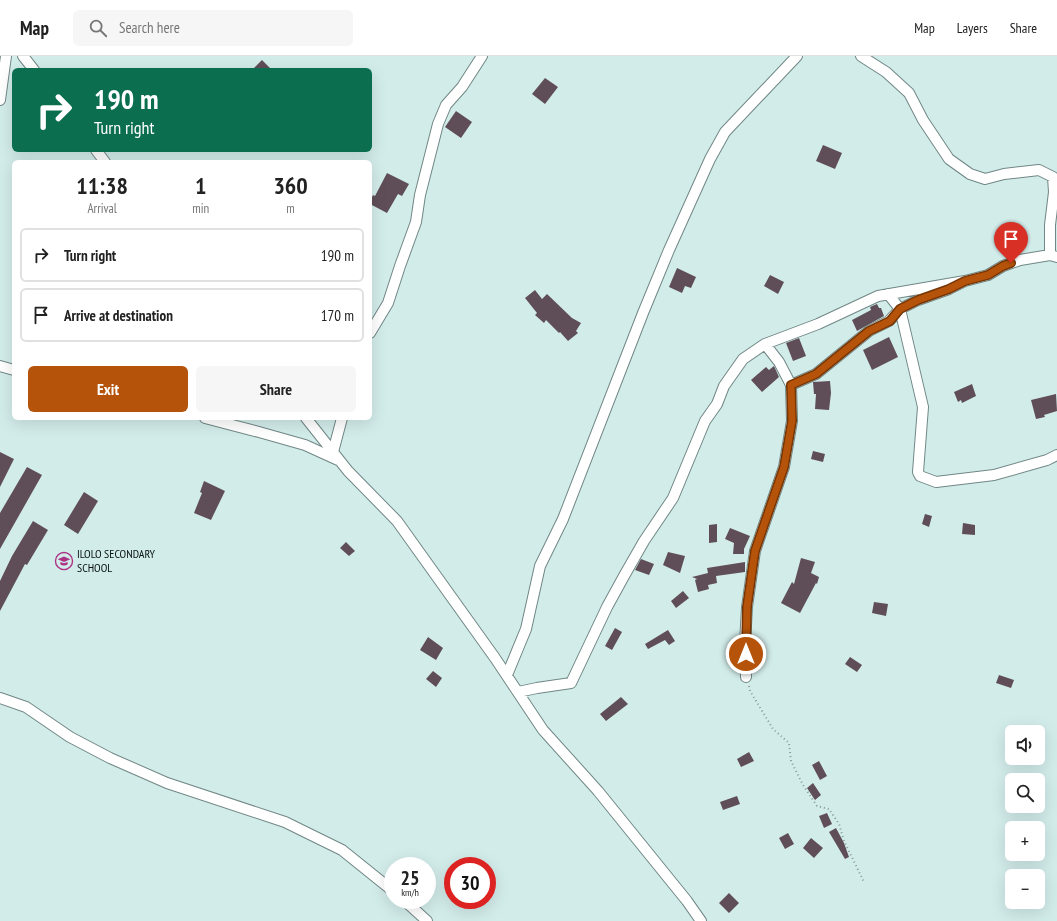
<!DOCTYPE html>
<meta charset="utf-8">
<style>
body{margin:0;font-family:"PT Sans Narrow",sans-serif;background:#f6f6f6;color:#222;height:100vh;display:flex;flex-direction:column;font-size:15px;white-space:nowrap}
*{box-sizing:border-box;margin:0}
p{font-size:13px;color:#767676}
.icon{flex:none;width:22px;height:22px;fill:none;stroke:currentColor;stroke-width:2;stroke-linecap:round;stroke-linejoin:round}
.map{position:relative;flex:1;overflow:hidden}
.details{position:absolute;left:12px;top:104px;width:360px;height:260px;display:flex;flex-direction:column;background:#fff;border-radius:6px;box-shadow:0 4px 16px #0002}
.details>*{flex:none}
.hud{position:absolute;left:12px;top:12px;width:360px;height:84px;border-radius:6px;box-shadow:0 4px 16px #0002;background:#0b6e4f;color:#fff;overflow:hidden}
.buttons{position:absolute;left:1005px;top:669px;display:grid;gap:8px}
.buttons a{display:grid;place-items:center;width:40px;height:40px;border-radius:6px;background:#fff;box-shadow:0 4px 16px #0002;font-size:20px}
.speed{position:absolute;left:384px;top:801px;display:flex;gap:8px;font-size:20px;font-weight:700;text-align:center}
.speed>*{display:grid;place-content:center;width:52px;height:52px;border-radius:50%;background:#fff;box-shadow:0 4px 16px #0002;line-height:1}
.speed small{font-size:10px;font-weight:400}
.speed .limit{border:6px solid #d22;background:#fff;color:#111}
.pin{position:absolute;display:grid;place-items:center;width:34px;height:34px;color:#fff;margin:-41px -17px;border-radius:50% 50% 50% 0;rotate:-45deg;box-shadow:0 0 4px #0007}
.pin .icon{rotate:45deg}
.me{position:absolute;width:44px;margin:-22px;rotate:0deg;stroke-linejoin:round;filter:drop-shadow(0 0 3px #0008)}
.turn{display:flex;align-items:center;gap:14px;height:84px;padding:0 16px;font-size:18px}
.turn .icon{width:52px;height:52px;stroke-width:2.5}
.turn b{display:block;font-size:28px;line-height:34px}
.eta{display:flex;justify-content:space-evenly;align-items:center;height:68px;text-align:center}
.eta b{font-size:24px;font-weight:800;line-height:28px}
.primary-button{display:flex;gap:8px;margin-top:auto;padding:8px 16px}
.primary-button a{flex:1;height:46px;border-radius:6px;background:#b45309;color:#fff;font-size:16px;font-weight:800;line-height:46px;text-align:center}
.primary-button a+a{background:#f6f6f6;color:#222}
ul{padding:0;list-style:none}
li{display:flex;align-items:center;gap:12px;height:54px;margin:0 8px 6px;padding:0 8px;border:2px solid #e0e0e0;border-radius:6px}
li div{flex:1}
li b{display:block;font-size:15px}
li em{font-style:normal}
header{display:flex;align-items:center;gap:24px;box-sizing:border-box;height:56px;padding:0 20px;background:#fff;border-bottom:1px solid #e0e0e0}
header strong{font-size:19px}
nav{display:flex;gap:22px;margin-inline-start:auto;font-size:14px}
.search{width:280px;height:36px;background:#f6f6f6;display:flex;align-items:center;gap:10px;box-sizing:border-box;padding:0 14px;border-radius:6px;color:#767676;font-size:15px}
.map>svg:first-child{display:block}
</style>
<header>
<strong>Map</strong>
<div class="search"><svg class="icon" aria-label="search" viewBox="0 0 24 24"><circle cx="10" cy="10" r="6"/><path d="M15 15l6 6"/></svg>Search here</div>
<nav><a>Map</a><a>Layers</a><a>Share</a></nav>
</header>
<div class="map">
<svg width="1057" height="865" viewBox="0 0 1057 865">
<rect width="100%" height="100%" fill="#d2ecea"/>
<path fill="#5f4e57" d="M 262,4 L 272,14 L 252,14 Z
M 545,22 L 558,31 L 545,48 L 532,38 Z
M 456,55 L 472,66 L 461,82 L 445,71 Z
M 823,89 L 842,97 L 835,113 L 816,105 Z
M 387,117 L 409,128 L 402,140 L 398,138 L 387,157 L 370,148 L 370,145 L 373,139 L 375,140 Z
M 677,212 L 696,221 L 691,232 L 685,230 L 682,237 L 669,231 Z
M 770,219 L 784,226 L 778,238 L 764,230 Z
M 535,234 L 542,243 L 547,238 L 572,262 L 581,267 L 576,275 L 578,277 L 568,285 L 560,276 L 559,277 L 546,264 L 544,267 L 535,259 L 537,257 L 525,242 Z
M 877,248 L 879,252 L 881,252 L 884,260 L 857,275 L 852,264 L 871,254 L 870,251 Z
M 889,281 L 898,301 L 872,314 L 863,294 Z
M 799,282 L 806,300 L 793,305 L 786,287 Z
M 774,310 L 779,321 L 762,336 L 751,324 L 766,311 L 769,314 Z
M 830,325 L 831,337 L 829,354 L 815,353 L 816,338 L 814,338 L 813,326 Z
M 972,328 L 976,340 L 962,347 L 961,344 L 958,346 L 954,336 Z
M 1056,338 L 1057,355 L 1044,359 L 1045,361 L 1036,363 L 1031,344 Z
M 813,395 L 825,398 L 823,406 L 811,403 Z
M 0,396 L 14,403 L 0,431 Z
M 27,411 L 42,419 L 0,493 L 0,457 Z
M 204,425 L 225,435 L 211,464 L 194,457 L 202,437 L 200,436 Z
M 84,436 L 98,445 L 78,478 L 64,469 Z
M 925,458 L 932,460 L 929,471 L 922,468 Z
M 33,465 L 48,474 L 27,509 L 25,508 L 0,555 L 0,525 L 12,500 Z
M 963,467 L 975,469 L 975,479 L 962,478 Z
M 717,468 L 717,486 L 709,487 L 709,469 Z
M 730,472 L 750,480 L 744,493 L 744,498 L 733,498 L 734,487 L 725,483 Z
M 346,486 L 355,495 L 349,500 L 340,492 Z
M 668,496 L 685,500 L 680,517 L 663,509 Z
M 801,502 L 815,506 L 811,517 L 819,521 L 817,528 L 816,527 L 800,557 L 781,547 L 792,526 L 794,528 Z
M 641,503 L 654,508 L 649,519 L 635,514 Z
M 745,506 L 745,516 L 716,520 L 717,527 L 708,529 L 709,533 L 698,536 L 695,524 L 697,523 L 692,521 L 708,517 L 707,512 Z
M 683,535 L 689,542 L 676,552 L 671,545 Z
M 874,546 L 888,548 L 886,560 L 872,557 Z
M 615,572 L 622,576 L 612,594 L 605,590 Z
M 668,574 L 675,585 L 669,589 L 665,584 L 648,593 L 645,588 Z
M 428,581 L 443,592 L 436,604 L 420,594 Z
M 850,601 L 862,609 L 857,616 L 845,608 Z
M 433,615 L 442,622 L 436,631 L 426,623 Z
M 999,619 L 1014,624 L 1011,632 L 996,627 Z
M 621,641 L 628,648 L 606,665 L 600,658 Z
M 749,696 L 754,705 L 741,711 L 737,703 Z
M 819,705 L 827,720 L 820,724 L 812,709 Z
M 813,727 L 821,739 L 815,744 L 807,732 Z
M 737,740 L 740,748 L 723,754 L 720,746 Z
M 827,757 L 832,768 L 824,772 L 819,760 Z
M 836,772 L 844,787 L 849,801 L 845,803 L 829,776 Z
M 788,777 L 794,788 L 785,793 L 779,782 Z
M 811,782 L 823,792 L 814,802 L 803,792 Z
M 729,837 L 739,847 L 729,857 L 719,847 Z"/>
<g fill="none" stroke-linecap="round" stroke-linejoin="round">
<g stroke="#708785" stroke-width="12">
<path id="street" d="M 23,0 L 34,14
M 861,0 L 886,16 L 909,37 L 923,64 L 949,103 L 970,118 L 985,123 L 1004,118 L 1039,114 L 1053,121 L 1054,136 L 1050,169 L 1050,199
M 0,44 L 6,0
M 96,94 L 105,106
M 888,238 L 900,253 L 923,351 L 918,416 L 920,420 L 936,426 L 994,419 L 1047,404 L 1057,399
M 370,277 L 388,247 L 400,210 L 416,166 L 420,139 L 438,68 L 446,49 L 462,31 L 482,0
M 0,310 L 14,314
M 791,329 L 816,318 L 869,275 L 889,265 L 900,253 L 918,244 L 949,233 L 965,225 L 988,219 L 1003,210 L 1020,204 L 1050,199 L 1057,201
M 205,362 L 259,376 L 305,389 L 338,404
M 306,362 L 348,415 L 397,465 L 495,602 L 543,674 L 598,735 L 687,845 L 701,865
M 333,396 L 342,362
M 507,619 L 526,573 L 540,510 L 563,463 L 643,257 L 669,194 L 710,103 L 725,76 L 797,0
M 746,621 L 745,587 L 747,551 L 755,495 L 784,411 L 792,365 L 791,329 L 779,306 L 765,288
M 518,636 L 537,632 L 571,627 L 607,551 L 624,520 L 644,485 L 673,442 L 705,365 L 717,348 L 724,330 L 743,303 L 765,288 L 818,268 L 878,240 L 965,225
M 0,642 L 26,651 L 70,681 L 110,702 L 167,727 L 285,766 L 342,794 L 393,835
M 404,844 L 427,865"/>
</g>
<path stroke="#869a98" stroke-width="2" stroke-dasharray="1 3" stroke-linecap="butt" d="M 749,630 L 750,635 L 773,673 L 789,687 L 791,705 L 803,729 L 817,750 L 829,753 L 839,768 L 844,785 L 864,826"/>
<use href="#street" stroke="#fff" stroke-width="10"/>
</g>
<g fill="none" stroke-linecap="round" stroke-linejoin="round">
<g stroke="#753606" stroke-width="10">
<path id="route" d="M 746,598 L 747,551 L 755,495 L 784,411 L 792,365 L 791,329 L 816,318 L 869,275 L 890,265 L 900,253 L 918,244 L 949,233 L 965,225 L 988,219 L 1003,210 L 1011,207"/>
</g>
<use href="#route" stroke="#b45309" stroke-width="7"/>
</g>
<defs>
<g id="school-ring" transform="scale(0.9)"><circle r="9.5" fill="#d2ecea" stroke="#ad3182" stroke-width="1.5"/><path d="M0-5L7-2L0 1L-7-2ZM-4 1L0 2.5L4 1V4Q0 6-4 4Z" fill="#ad3182"/></g>
</defs>
<g fill-rule="evenodd">
<use href="#school-ring" x="64" y="505"/>
</g>
<g text-anchor="middle" stroke-width="4" stroke-linejoin="round" paint-order="stroke">
<g font-size="12" fill="#0a1312" stroke="#d2ecea" text-anchor="start">
<text x="77" y="502">ILOLO SECONDARY<tspan x="77" dy="14">SCHOOL</tspan></text>
</g>
</g>
</svg>
<div class="buttons">
<a><svg class="icon" aria-label="sound" viewBox="0 0 24 24"><path d="M4 9h4l5-4v14l-5-4H4zM17 9q2 3 0 6"/></svg></a>
<a><svg class="icon" aria-label="search" viewBox="0 0 24 24"><circle cx="10" cy="10" r="6"/><path d="M15 15l6 6"/></svg></a>
<a>+</a>
<a>−</a>
</div>
<div class="speed"><div>25<small>km/h</small></div><div class="limit">30</div></div>
<div class="pin" style="left:1011px;top:207px;background:#d93025"><svg class="icon" aria-label="arrive" viewBox="0 0 24 24"><path d="M6 21V4h12l-3 4 3 4H6"/></svg></div>
<svg class="me" style="left:746px;top:598px" viewBox="-20 -20 40 40"><circle r="17" fill="#b45309" stroke="#fff" stroke-width="3"/><path d="M0-11L8 9 0 5-8 9z" fill="#fff"/></svg>
<div class="hud">
<div class="turn"><svg class="icon" aria-label="right" viewBox="0 0 24 24"><path d="M7 20v-9h11M14 6l5 5-5 5"/></svg><div><b>190 m</b>Turn right</div></div>
</div>
<section class="details">
<div class="eta">
<div><b>11:38</b><p>Arrival</p></div>
<div><b>1</b><p>min</p></div>
<div><b>360</b><p>m</p></div>
</div>
<ul>
<li><svg class="icon" aria-label="right" viewBox="0 0 24 24"><path d="M7 20v-9h11M14 6l5 5-5 5"/></svg><div><b>Turn right</b></div><em>190 m</em></li>
<li><svg class="icon" aria-label="arrive" viewBox="0 0 24 24"><path d="M6 21V4h12l-3 4 3 4H6"/></svg><div><b>Arrive at destination</b></div><em>170 m</em></li>
</ul>
<div class="primary-button"><a>Exit</a><a>Share</a></div>
</section>
</div>
